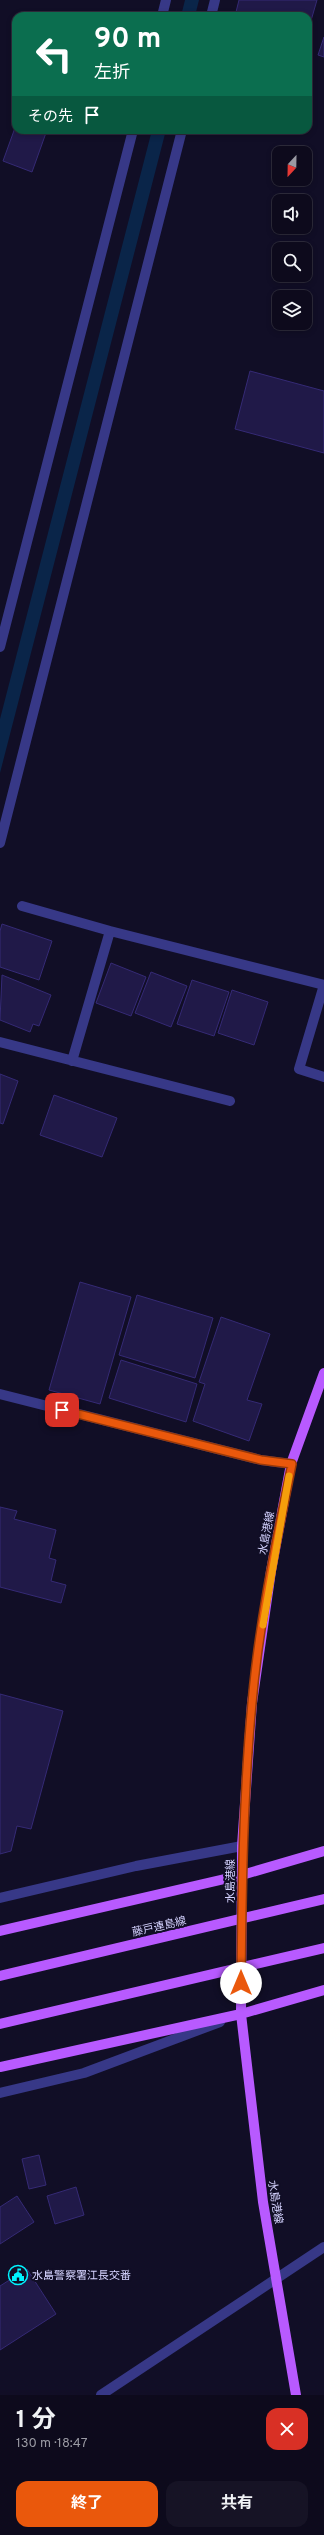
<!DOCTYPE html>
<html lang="ja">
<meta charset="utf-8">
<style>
body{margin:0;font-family:Overpass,"Noto Sans JP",sans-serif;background:#161325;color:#f1f3f6;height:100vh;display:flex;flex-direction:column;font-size:15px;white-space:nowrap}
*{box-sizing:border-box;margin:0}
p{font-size:13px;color:#9a9aa3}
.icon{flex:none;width:22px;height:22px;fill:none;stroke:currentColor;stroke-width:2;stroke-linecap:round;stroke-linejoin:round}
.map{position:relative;height:2395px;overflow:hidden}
.sheet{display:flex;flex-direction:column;background:#0d0a1c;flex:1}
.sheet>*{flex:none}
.top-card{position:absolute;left:12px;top:12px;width:300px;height:122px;border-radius:12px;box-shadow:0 2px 6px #0003,0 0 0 1px #2d2b3b;background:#0b6e4f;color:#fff;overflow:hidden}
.needle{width:26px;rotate:202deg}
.tools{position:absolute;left:272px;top:146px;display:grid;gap:8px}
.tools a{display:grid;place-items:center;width:40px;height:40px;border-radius:8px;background:#0d0a1c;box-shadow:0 2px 6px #0003,0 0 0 1px #2d2b3b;font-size:20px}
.pin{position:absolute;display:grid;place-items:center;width:34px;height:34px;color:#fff;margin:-17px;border-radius:8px;box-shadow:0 2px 6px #0006}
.me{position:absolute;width:44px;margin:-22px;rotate:0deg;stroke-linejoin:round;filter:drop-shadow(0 0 3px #0008)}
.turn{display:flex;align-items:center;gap:14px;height:84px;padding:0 16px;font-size:18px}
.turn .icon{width:52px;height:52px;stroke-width:2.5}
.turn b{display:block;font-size:28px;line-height:34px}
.then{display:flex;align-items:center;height:38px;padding:0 16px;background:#0003;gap:8px;font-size:15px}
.round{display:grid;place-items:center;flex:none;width:42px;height:42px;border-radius:12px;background:#161325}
.head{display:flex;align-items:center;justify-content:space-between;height:68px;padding:0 16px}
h1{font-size:24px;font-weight:700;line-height:30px}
.primary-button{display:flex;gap:8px;margin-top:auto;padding:8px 16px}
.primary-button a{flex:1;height:46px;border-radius:12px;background:#ea580c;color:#fff;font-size:16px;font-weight:700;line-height:46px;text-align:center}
.primary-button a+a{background:#161325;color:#f1f3f6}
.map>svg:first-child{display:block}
</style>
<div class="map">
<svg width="324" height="2395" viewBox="0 0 324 2395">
<rect width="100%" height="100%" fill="#110e26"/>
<path fill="#0a2549" d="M 185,0 L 199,0 L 195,16 L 181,16 Z
M 152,130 L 166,130 L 0,773 L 0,719 Z"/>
<path fill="#201948" stroke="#352a75" d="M 239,0 L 317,0 L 308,31 L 308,16 L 235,16 Z
M 324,37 L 324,57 L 318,55 Z
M 16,125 L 16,130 L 47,130 L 32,172 L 3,161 Z
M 250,371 L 324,391 L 324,453 L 235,429 Z
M 2,924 L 52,941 L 39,980 L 0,967 L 0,931 Z
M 111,963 L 146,977 L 131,1016 L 96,1003 Z
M 151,972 L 187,986 L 171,1027 L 135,1013 Z
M 2,975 L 51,995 L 39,1026 L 33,1024 L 30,1032 L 0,1020 Z
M 192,980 L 229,992 L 214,1036 L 177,1024 Z
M 232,990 L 268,1002 L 254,1045 L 218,1033 Z
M 0,1074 L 18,1081 L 3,1124 L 0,1123 Z
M 54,1095 L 117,1118 L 102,1157 L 40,1135 Z
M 80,1282 L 131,1297 L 100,1404 L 49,1390 Z
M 137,1295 L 213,1318 L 195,1378 L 119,1355 Z
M 221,1317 L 270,1334 L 247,1400 L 262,1404 L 249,1441 L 193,1421 L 205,1384 L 199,1382 Z
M 121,1360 L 197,1384 L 186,1422 L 109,1398 Z
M 0,1507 L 17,1511 L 14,1519 L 56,1530 L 49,1558 L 56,1560 L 51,1581 L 66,1585 L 61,1603 L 0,1587 Z
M 0,1694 L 63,1711 L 31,1829 L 17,1826 L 11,1851 L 0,1854 Z
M 39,2155 L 46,2185 L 29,2189 L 22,2159 Z
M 76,2187 L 84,2215 L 55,2224 L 47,2196 Z
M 17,2196 L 34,2222 L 0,2244 L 0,2207 Z
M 27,2269 L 56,2314 L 0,2350 L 0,2286 Z"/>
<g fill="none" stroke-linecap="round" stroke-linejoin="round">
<path stroke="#373887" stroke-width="10" d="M 162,16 L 166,0
M 211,16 L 215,0
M 0,647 L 133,130
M 0,843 L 182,130
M 22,906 L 110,931 L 72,1061
M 110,931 L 324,985
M 324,985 L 299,1069 L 324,1077
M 0,1042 L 230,1101
M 0,1394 L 261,1460 L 291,1464
M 0,1898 L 136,1866 L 242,1846
M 0,2093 L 84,2073 L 220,2022
M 101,2395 L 324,2247"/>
<path stroke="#b85aff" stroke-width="10" d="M 0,1931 L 242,1875 L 324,1851
M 0,2067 L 241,2014 L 324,1990
M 296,2395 L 263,2202 L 241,2014 L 242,1846 L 252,1703 L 271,1571 L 291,1464 L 324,1373"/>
<path stroke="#b85aff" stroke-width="10" d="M 0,1976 L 324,1899
M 0,2024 L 324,1948"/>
</g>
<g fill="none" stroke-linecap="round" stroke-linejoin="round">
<g stroke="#983908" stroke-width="10">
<path id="route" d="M 62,1410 L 261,1460 L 292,1464 C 276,1543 259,1623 252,1703 C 243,1797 242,1889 241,1983"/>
</g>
<use href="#route" stroke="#ea580c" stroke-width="7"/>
<path stroke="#f59e0b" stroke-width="7" d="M 263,1625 L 289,1476"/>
</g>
<defs>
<g id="civic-ring" transform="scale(1)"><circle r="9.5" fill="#110e26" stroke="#00f3fe" stroke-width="1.5"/><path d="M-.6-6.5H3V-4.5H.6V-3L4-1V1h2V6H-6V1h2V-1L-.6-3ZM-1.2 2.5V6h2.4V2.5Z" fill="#00f3fe"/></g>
</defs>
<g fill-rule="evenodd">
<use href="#civic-ring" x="18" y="2275"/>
</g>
<g text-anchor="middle" stroke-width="4" stroke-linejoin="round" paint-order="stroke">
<g font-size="11" fill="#d5d3ff" stroke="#110e26">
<text transform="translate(266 1533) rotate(-79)" y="4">水島港線</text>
<text transform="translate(230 1881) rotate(-90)" y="4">水島港線</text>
<text transform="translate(159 1926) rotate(-13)" y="4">藤戸連島線</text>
<text transform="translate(276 2202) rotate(81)" y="4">水島港線</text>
</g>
<g font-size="11" fill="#d5d3ff" stroke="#110e26" text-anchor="start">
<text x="32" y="2279">水島警察署江長交番</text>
</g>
</g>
</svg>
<div class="tools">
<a><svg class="needle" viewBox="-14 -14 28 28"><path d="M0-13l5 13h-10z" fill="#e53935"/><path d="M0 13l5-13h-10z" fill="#9a9aa3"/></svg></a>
<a><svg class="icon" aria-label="sound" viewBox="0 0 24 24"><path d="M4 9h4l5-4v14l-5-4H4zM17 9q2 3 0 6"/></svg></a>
<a><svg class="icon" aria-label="search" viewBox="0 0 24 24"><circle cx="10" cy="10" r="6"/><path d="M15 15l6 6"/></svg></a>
<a><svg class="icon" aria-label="layers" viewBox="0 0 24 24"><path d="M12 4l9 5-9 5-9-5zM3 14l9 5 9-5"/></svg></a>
</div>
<div class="pin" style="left:62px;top:1410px;background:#d93025"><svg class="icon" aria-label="arrive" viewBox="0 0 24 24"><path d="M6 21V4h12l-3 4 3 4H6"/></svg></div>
<svg class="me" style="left:241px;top:1983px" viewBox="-20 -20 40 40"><circle r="19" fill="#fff"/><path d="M0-13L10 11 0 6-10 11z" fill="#ea580c"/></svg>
<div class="top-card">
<div class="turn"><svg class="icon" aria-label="left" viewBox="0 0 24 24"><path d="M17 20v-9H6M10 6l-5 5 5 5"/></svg><div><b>90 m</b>左折</div></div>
<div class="then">その先<svg class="icon" aria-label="arrive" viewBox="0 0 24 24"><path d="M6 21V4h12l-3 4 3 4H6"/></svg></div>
</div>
</div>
<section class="sheet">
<div class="head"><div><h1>1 分</h1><p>130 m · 18:47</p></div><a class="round" style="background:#d93025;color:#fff"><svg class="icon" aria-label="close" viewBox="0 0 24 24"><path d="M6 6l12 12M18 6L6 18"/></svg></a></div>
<div class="primary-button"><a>終了</a><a>共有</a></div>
</section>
